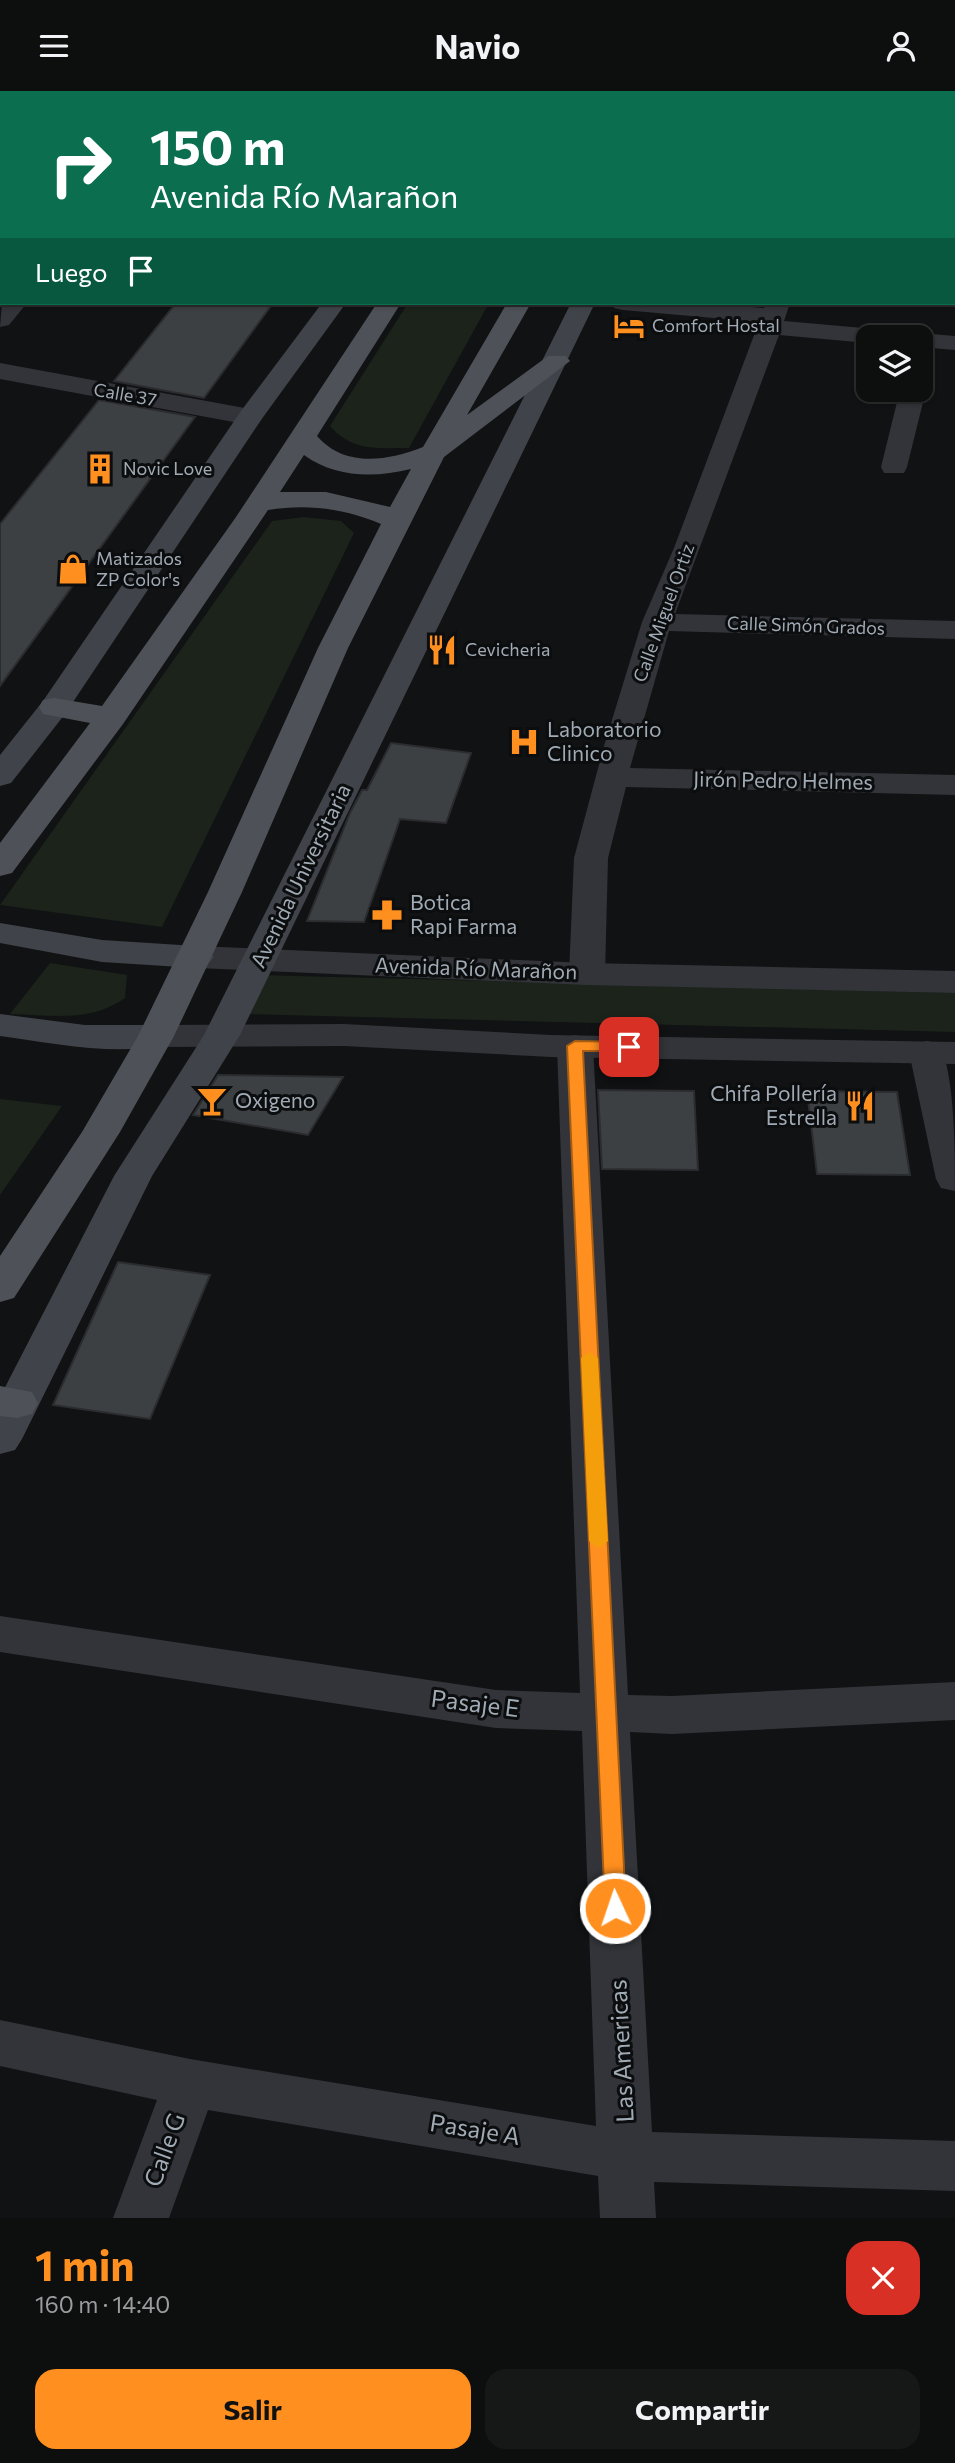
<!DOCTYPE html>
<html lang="es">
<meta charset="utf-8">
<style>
body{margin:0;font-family:Commissioner,sans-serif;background:#161717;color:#f1f3f6;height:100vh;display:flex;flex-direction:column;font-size:26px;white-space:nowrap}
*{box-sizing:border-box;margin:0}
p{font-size:23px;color:#9a9c9e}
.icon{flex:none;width:38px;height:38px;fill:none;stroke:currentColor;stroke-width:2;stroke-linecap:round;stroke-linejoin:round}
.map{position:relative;height:2127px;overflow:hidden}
.details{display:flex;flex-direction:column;background:#0d0e0e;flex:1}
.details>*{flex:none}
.top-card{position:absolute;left:0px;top:0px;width:956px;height:214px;box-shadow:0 2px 5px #0004,0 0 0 2px #2d2e2e;background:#0b6e4f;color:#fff;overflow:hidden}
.tools{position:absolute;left:856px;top:234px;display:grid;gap:14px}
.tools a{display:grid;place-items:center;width:77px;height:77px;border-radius:14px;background:#0d0e0e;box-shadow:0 2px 5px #0004,0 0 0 2px #2d2e2e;font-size:35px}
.pin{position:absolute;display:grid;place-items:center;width:60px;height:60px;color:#fff;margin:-30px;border-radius:14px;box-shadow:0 4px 10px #0006}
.me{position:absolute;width:77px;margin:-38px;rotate:357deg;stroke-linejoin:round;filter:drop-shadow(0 0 5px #0008)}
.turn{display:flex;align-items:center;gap:24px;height:147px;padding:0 35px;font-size:32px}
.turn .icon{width:91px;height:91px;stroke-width:2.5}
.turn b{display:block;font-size:49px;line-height:60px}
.then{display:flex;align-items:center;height:66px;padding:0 35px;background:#0003;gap:14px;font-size:26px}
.round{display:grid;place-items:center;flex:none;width:74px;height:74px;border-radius:21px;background:#161717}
.overview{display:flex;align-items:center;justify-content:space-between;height:119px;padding:0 35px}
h1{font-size:42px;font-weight:700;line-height:52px;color:#ff8f1e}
.action{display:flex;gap:14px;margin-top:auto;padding:14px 35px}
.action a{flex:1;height:80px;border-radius:21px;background:#ff8f1e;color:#111;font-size:28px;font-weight:700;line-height:80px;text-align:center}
.action a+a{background:#161717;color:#f1f3f6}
header{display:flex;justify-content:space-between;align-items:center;height:91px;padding:0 35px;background:#0d0e0e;font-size:32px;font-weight:700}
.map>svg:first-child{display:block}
</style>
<header><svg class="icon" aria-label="menu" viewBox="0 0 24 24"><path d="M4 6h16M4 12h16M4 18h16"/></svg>Navio<svg class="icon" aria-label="person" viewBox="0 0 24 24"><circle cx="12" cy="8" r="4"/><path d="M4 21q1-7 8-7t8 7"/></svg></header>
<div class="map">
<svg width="955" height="2127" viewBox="0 0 955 2127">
<rect width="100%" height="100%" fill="#111213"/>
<path fill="#1b231b" d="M 408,212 L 489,212 L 409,357 C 377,357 353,361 330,335 Z
M 304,426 L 341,430 L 354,442 L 162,836 L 0,814 L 272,430 Z
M 50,872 L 127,884 L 125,907 C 90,932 51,924 10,923 Z
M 258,884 L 955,902 L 955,941 L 245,923 Z
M 0,1008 L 62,1015 L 0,1104 Z"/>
<path fill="#3d4043" stroke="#2b2c2f" stroke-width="2" d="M 176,212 L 273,212 L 204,307 L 114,290 Z
M 99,309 L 195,326 L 0,595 L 0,433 Z
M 391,652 L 471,662 L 446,732 L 400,728 L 364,831 L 307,830 L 350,722 L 362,699 L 367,699 Z
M 218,984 L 343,986 L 308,1044 L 193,1024 Z
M 598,999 L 694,1000 L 698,1079 L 602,1078 Z
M 807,1000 L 897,1001 L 910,1084 L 817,1083 Z
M 118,1171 L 210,1184 L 150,1328 L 53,1314 Z"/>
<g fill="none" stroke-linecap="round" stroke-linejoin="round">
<path fill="#323439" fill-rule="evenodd" d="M 18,0 L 40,0 L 17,2 Z
M 147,0 L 190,0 L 191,2 L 148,2 Z
M 201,0 L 222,0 L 200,2 Z
M 857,0 L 877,0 L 856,2 Z
M 910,0 L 943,0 L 944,2 L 911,2 Z
M 0,11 L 2,11 L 0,24 Z
M 954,74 L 955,74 L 955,88 L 954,88 Z
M 954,151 L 955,151 L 955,165 L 954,165 Z
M 2,212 L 27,212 L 9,234 L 0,236 Z
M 611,212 L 704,212 L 764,217 L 766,212 L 790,212 L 784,230 L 897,240 L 906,242 L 909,247 L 920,242 L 955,245 L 955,259 L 920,256 L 920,247 L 868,247 L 868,252 L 779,244 L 675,523 L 955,530 L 955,548 L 669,540 L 630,677 L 955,684 L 955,704 L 626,696 L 608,767 L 605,883 L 600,891 L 587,894 L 574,891 L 569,883 L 574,767 L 604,655 L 642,531 L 674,457 L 759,231 L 623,219 L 614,217 Z
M 0,272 L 250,318 L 259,320 L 263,326 L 259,332 L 250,334 L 0,288 Z
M 920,293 L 926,299 L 907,376 L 904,382 L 884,382 L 881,376 L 900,299 L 920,299 Z
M 575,944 L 588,947 L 593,955 L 628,1604 L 672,1605 L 955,1591 L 955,1629 L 672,1643 L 630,1641 L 652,2041 L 955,2050 L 955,2100 L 654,2091 L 656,2127 L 600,2127 L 598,2085 L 208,2019 L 169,2127 L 113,2127 L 157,2009 L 0,1975 L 0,1929 L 190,1968 L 596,2035 L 582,1640 L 496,1637 L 0,1561 L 0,1525 L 496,1599 L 580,1602 L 557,955 L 562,947 Z
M 927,950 L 940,953 C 955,988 955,1059 955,1100 L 941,1097 L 936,1088 L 909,961 L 914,953 Z"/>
<path fill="#323439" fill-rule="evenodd" d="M 196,855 L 587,872 L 955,880 L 955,902 L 587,894 L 196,877 L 184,873 L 178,866 L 184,859 Z
M 344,933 L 551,944 L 955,951 L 955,973 L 551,966 L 344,955 L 156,956 L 143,953 L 138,945 L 143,937 L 156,934 Z"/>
<path fill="#404349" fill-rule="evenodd" d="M 473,0 L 493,0 L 472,2 Z
M 665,0 L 685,0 L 664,2 Z
M 322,212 L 346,212 L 261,329 L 65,623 L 11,692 L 0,695 L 0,664 L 43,610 L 241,320 Z
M 571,212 L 595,212 L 240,944 L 152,1085 L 22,1348 L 15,1359 L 0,1363 L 0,1306 L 114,1085 L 204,944 Z
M 0,832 L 102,849 L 196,855 L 208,859 L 214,866 L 208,873 L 196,877 L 102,871 L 0,852 Z
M 0,923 L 85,934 L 156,934 L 169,937 L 174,945 L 169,953 C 116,966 54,952 0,945 Z"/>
<path fill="#4e5258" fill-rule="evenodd" d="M 515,0 L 535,0 L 514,2 Z
M 624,0 L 644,0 L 623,2 Z
M 377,212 L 401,212 L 317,345 C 345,377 387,370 423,356 L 507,212 L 531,212 L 467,324 L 548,265 L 566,265 L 570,270 L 444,366 L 348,557 L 242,801 L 174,945 L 120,1041 L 14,1207 L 0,1211 L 0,1165 L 82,1041 L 138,945 L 208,801 L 318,557 L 381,433 C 344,417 307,413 268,419 L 123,633 L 12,782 L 0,785 L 0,752 L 90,632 L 43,623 L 39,616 L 43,609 L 54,607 L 102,615 L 236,426 ZM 304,364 C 336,387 374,387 411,378 L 390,416 L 326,401 L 280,401 Z
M 0,1295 L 32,1301 L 38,1312 L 32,1323 L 17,1327 L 0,1325 Z"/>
</g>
<path fill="#ff8f1e" stroke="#a65d14" stroke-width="2" d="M 575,950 L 629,951 L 636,956 L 629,960 L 583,960 L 626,1817 L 623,1823 L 615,1826 L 608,1823 L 605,1817 L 567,955 Z"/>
<path fill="#f59e0b" d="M 589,1261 L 598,1267 L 608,1450 L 598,1457 L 589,1450 L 581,1267 Z"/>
<defs>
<g id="hotel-bare" transform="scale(2.415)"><path d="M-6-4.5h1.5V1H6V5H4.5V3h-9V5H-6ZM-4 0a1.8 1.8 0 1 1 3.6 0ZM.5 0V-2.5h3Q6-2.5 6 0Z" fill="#ff8f1e" stroke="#0c0d0e" stroke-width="2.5" paint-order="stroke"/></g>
<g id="building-bare" transform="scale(2.415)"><path d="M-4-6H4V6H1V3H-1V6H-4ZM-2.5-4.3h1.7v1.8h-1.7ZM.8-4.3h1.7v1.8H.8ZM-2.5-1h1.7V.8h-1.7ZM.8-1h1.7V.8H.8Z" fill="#ff8f1e" stroke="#0c0d0e" stroke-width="2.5" paint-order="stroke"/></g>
<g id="shop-bare" transform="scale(2.415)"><path d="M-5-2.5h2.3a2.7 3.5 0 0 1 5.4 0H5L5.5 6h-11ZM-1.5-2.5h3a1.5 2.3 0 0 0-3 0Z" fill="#ff8f1e" stroke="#0c0d0e" stroke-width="2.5" paint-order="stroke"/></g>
<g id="restaurant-bare" transform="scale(2.415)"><path d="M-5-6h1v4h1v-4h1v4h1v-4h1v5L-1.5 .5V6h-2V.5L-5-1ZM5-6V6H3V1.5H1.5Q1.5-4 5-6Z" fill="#ff8f1e" stroke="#0c0d0e" stroke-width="2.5" paint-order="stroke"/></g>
<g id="hospital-bare" transform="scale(2.415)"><path d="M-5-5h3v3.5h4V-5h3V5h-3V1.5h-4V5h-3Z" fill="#ff8f1e" stroke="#0c0d0e" stroke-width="2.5" paint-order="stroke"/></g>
<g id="pharmacy-bare" transform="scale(2.415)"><path d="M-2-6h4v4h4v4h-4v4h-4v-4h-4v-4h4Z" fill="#ff8f1e" stroke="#0c0d0e" stroke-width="2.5" paint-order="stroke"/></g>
<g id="bar-bare" transform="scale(2.415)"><path d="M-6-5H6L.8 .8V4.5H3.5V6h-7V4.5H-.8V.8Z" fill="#ff8f1e" stroke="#0c0d0e" stroke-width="2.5" paint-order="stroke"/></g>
</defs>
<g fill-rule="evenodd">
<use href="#hotel-bare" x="629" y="235"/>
<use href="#building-bare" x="100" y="378"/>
<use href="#shop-bare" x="73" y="478"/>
<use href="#restaurant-bare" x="442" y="559"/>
<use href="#hospital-bare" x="524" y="651"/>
<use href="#pharmacy-bare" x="387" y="824"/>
<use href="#bar-bare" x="212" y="1010"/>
<use href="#restaurant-bare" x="860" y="1015"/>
</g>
<g text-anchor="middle" stroke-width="6" stroke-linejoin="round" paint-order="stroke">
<g font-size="18" fill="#a1abb5" stroke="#0c0d0e" text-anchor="start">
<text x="652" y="241">Comfort Hostal</text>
<text x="123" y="384">Novic Love</text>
<text x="96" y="474">Matizados<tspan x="96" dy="21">ZP Color's</tspan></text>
<text x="465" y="565">Cevicheria</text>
</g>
<g font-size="18" fill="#a1abb5" stroke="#0c0d0e">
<text transform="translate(125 304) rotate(10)" y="6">Calle 37</text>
<text transform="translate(664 522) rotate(-70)" y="6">Calle Miguel Ortiz</text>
<text transform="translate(806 535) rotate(2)" y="6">Calle Simón Grados</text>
</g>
<g font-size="21" fill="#a1abb5" stroke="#0c0d0e" text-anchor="start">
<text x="547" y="646">Laboratorio<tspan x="547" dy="24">Clinico</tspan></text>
<text x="410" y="819">Botica<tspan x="410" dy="24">Rapi Farma</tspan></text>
<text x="837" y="1010" text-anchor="end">Chifa Pollería<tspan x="837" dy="24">Estrella</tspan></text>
<text x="235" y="1017">Oxigeno</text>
</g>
<g font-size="21" fill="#a1abb5" stroke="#0c0d0e">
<text transform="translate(783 690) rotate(1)" y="7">Jirón Pedro Helmes</text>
<text transform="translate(301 785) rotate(-64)" y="7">Avenida Universitaria</text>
<text transform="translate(476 878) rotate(2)" y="7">Avenida Río Marañon</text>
</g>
<g font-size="24" fill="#a1abb5" stroke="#0c0d0e">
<text transform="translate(475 1613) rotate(7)" y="8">Pasaje E</text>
<text transform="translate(622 1960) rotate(-93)" y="8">Las Americas</text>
<text transform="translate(475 2039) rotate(9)" y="8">Pasaje A</text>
<text transform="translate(165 2059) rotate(-70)" y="8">Calle G</text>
</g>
</g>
</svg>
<div class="tools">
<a><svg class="icon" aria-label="layers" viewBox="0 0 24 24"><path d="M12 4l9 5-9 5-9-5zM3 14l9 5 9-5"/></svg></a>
</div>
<div class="pin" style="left:629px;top:956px;background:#d93025"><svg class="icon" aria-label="arrive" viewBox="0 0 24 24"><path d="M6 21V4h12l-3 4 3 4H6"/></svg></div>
<svg class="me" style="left:615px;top:1817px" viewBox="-20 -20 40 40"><circle r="17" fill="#ff8f1e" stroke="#fff" stroke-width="3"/><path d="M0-11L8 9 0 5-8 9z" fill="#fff"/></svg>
<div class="top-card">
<div class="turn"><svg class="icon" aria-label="right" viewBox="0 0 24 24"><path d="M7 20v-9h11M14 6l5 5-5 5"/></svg><div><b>150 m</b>Avenida Río Marañon</div></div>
<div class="then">Luego<svg class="icon" aria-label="arrive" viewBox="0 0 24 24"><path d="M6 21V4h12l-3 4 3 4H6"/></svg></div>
</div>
</div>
<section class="details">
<div class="overview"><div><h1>1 min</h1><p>160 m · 14:40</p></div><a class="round" style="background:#d93025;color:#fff"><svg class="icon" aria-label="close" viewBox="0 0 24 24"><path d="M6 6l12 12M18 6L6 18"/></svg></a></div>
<div class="action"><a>Salir</a><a>Compartir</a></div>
</section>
